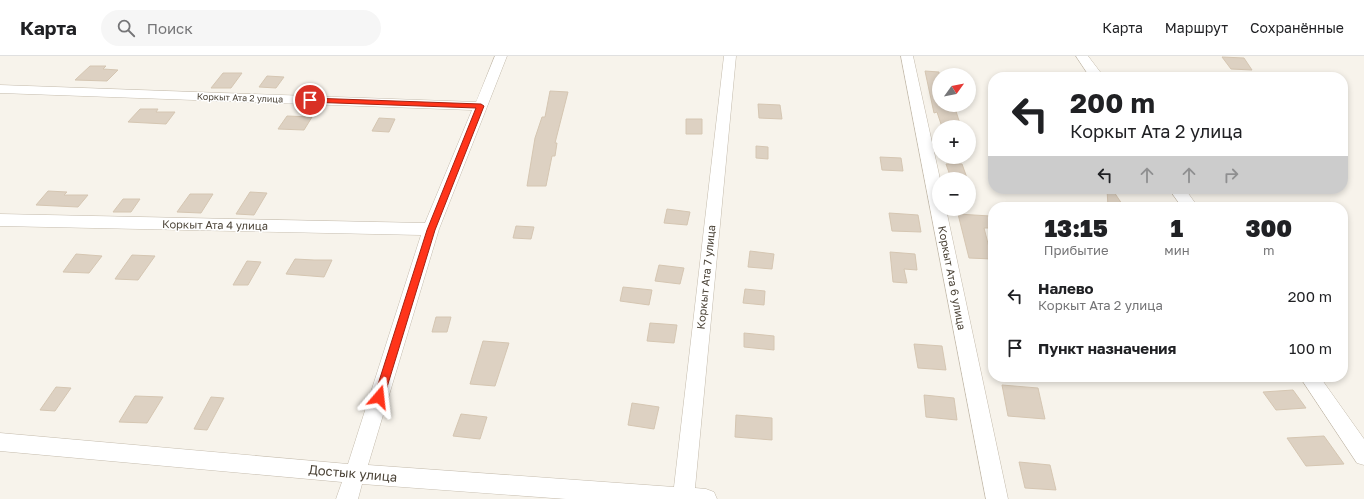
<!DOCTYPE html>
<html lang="ru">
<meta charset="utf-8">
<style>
body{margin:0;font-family:"Golos Text",sans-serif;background:#f6f6f6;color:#202124;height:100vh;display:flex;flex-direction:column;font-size:15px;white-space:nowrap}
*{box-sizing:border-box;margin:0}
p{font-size:13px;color:#757577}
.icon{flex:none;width:22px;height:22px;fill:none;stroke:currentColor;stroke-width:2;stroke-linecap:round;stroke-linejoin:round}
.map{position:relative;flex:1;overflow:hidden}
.details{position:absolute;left:988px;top:146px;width:360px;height:180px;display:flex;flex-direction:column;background:#fff;border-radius:16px;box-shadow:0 2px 6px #0003}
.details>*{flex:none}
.hud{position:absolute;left:988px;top:16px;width:360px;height:122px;border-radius:16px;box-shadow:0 2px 6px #0003;background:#fff;color:#202124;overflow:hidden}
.needle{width:26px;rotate:57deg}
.fabs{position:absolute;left:932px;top:12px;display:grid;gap:8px}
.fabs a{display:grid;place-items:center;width:44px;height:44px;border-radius:50%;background:#fff;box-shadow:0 2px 6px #0003;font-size:20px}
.pin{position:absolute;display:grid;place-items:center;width:34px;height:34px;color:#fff;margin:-17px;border:2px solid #fff;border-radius:50%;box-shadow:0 1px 4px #0007}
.me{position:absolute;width:44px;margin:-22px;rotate:17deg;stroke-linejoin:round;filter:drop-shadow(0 0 3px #0008)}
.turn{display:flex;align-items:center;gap:14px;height:84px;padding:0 16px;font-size:18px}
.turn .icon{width:52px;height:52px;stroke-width:2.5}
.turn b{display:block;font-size:28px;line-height:34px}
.lanes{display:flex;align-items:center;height:38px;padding:0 16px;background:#0003;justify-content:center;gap:20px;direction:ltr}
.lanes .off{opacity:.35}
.eta{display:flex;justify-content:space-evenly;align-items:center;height:68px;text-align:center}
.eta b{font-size:24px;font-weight:800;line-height:28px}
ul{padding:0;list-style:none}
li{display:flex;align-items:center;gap:12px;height:52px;padding:0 16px}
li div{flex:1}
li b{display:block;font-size:15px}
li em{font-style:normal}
header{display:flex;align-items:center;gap:24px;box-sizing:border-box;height:56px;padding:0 20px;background:#fff;border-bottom:1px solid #e0e0e0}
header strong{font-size:19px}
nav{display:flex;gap:22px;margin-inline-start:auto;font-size:14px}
.search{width:280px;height:36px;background:#f6f6f6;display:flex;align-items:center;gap:10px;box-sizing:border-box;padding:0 14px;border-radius:22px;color:#757577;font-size:15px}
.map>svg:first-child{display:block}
</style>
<header>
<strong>Карта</strong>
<div class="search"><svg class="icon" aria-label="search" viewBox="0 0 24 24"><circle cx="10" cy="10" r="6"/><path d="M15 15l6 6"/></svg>Поиск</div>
<nav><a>Карта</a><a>Маршрут</a><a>Сохранённые</a></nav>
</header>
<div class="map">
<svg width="1364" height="443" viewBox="0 0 1364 443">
<rect width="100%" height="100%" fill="#f7f3eb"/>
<path fill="#ddd1c2" stroke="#d5c6b2" d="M 1222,1 L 1244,2 L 1252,14 L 1231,13 Z
M 90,10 L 106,10 L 103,13 L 118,14 L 107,25 L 75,24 Z
M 925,15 L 939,16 L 939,49 L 954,49 L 961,71 L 942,71 L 937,56 L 934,57 Z
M 223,17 L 242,17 L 231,32 L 211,32 Z
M 267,20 L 284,21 L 276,32 L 259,31 Z
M 550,35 L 568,36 L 555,87 L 557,87 L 555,100 L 552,100 L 546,130 L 527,130 L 535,82 L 542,61 L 545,61 Z
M 758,48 L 780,49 L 782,63 L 759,62 Z
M 140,53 L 158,53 L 156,56 L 175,56 L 166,68 L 128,66 Z
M 287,60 L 312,61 L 304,74 L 278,73 Z
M 379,62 L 395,63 L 389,76 L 372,75 Z
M 686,63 L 702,63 L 702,78 L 686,78 Z
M 756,90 L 768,91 L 768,103 L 756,102 Z
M 880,101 L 901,102 L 903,115 L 882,114 Z
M 946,108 L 962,108 L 967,122 L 951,122 Z
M 1107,133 L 1112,133 L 1124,151 L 1108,151 Z
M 48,135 L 67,136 L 64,139 L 88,139 L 78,151 L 36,149 Z
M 250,136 L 267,137 L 254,159 L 236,158 Z
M 190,138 L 213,138 L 201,157 L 177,156 Z
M 123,143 L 140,143 L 131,156 L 113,156 Z
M 667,153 L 690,156 L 687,169 L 664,167 Z
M 889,157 L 918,159 L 921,176 L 892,175 Z
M 958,158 L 990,160 L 993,172 L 984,172 L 992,203 L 969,202 Z
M 516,170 L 534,171 L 531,183 L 513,182 Z
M 750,195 L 774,198 L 772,213 L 748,211 Z
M 890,196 L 915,198 L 917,214 L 904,213 L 907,227 L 893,226 Z
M 76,198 L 102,200 L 89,217 L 63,216 Z
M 132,199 L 155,200 L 138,224 L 115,223 Z
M 295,203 L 314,204 L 332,204 L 324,221 L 286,218 Z
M 247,205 L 261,206 L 248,229 L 233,229 Z
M 659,209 L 684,212 L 680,228 L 655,225 Z
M 623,231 L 652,234 L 649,249 L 620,245 Z
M 745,233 L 765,235 L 764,249 L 743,247 Z
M 436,261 L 451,261 L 447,276 L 432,276 Z
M 650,267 L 677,269 L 674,287 L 647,285 Z
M 744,277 L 774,280 L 774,294 L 744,291 Z
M 483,285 L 509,287 L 495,330 L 470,328 Z
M 914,288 L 942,290 L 946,314 L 918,312 Z
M 1002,329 L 1038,332 L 1045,363 L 1008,360 Z
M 56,331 L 71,332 L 55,355 L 40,354 Z
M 1293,334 L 1306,352 L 1276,354 L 1263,336 Z
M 924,339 L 954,342 L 957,364 L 926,361 Z
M 135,340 L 163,341 L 147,367 L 119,366 Z
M 211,341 L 224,342 L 207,374 L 194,373 Z
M 632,347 L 659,351 L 654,373 L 628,369 Z
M 461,358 L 487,361 L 480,383 L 453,380 Z
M 736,359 L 772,362 L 772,384 L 735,381 Z
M 1324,380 L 1344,408 L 1306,410 L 1287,382 Z
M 1019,406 L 1050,409 L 1056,434 L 1025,432 Z"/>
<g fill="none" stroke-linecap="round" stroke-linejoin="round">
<g stroke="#c4bbac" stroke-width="1">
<path id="street" d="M 495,0 L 507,0 L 439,173 L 368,409 L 674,431 L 724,0 L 736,0 L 695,432 L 706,433 L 714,436 L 717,443 L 566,443 L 362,428 L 358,443 L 336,443 L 342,426 L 0,395 L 0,377 L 348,408 L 421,179 L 0,170 L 0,158 L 425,167 L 472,54 L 0,37 L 0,29 L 476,46 Z
M 901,0 L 913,0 L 940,123 L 939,153 L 946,153 L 1008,443 L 986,443 Z
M 1076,0 L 1088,0 L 1104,21 L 1090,21 Z
M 1169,133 L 1185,133 L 1198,151 L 1182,151 Z
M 1300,321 L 1320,321 L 1364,383 L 1364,409 L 1357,407 Z"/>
</g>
<use href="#street" fill="#fff" fill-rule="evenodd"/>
</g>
<path fill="#ff341a" stroke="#a62211" d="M 310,42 L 481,48 L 484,50 L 435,174 L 384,341 L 379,346 L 374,341 L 427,174 L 476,52 L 308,46 L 306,44 Z"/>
<g text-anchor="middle" stroke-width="3" stroke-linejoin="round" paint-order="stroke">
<g font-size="9" fill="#4c4438" stroke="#fff">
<text transform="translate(240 42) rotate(2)" y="3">Коркыт Ата 2 улица</text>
</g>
<g font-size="11" fill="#4c4438" stroke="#fff">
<text transform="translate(215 169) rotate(1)" y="4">Коркыт Ата 4 улица</text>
<text transform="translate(706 221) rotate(-84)" y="4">Коркыт Ата 7 улица</text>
<text transform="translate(952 222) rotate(79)" y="4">Коркыт Ата 6 улица</text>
</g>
<g font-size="13" fill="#4c4438" stroke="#fff">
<text transform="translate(353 417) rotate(5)" y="5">Достык улица</text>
</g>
</g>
</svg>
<div class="fabs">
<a><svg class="needle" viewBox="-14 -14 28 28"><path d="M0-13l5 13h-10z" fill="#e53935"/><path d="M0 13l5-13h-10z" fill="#757577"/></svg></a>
<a>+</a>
<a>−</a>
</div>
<div class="pin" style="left:310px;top:44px;background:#d93025"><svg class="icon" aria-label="arrive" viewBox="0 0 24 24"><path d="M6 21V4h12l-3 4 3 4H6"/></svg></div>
<svg class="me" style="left:379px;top:341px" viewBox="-20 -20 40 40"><path d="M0-17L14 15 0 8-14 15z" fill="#ff341a" stroke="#fff" stroke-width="4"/></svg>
<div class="hud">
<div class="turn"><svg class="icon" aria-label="left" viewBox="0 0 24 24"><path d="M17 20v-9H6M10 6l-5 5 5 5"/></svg><div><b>200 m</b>Коркыт Ата 2 улица</div></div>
<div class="lanes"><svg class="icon" aria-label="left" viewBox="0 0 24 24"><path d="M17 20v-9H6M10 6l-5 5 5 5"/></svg><svg class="icon off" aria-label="ahead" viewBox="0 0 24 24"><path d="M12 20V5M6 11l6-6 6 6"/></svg><svg class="icon off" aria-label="ahead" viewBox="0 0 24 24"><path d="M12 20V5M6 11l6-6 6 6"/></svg><svg class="icon off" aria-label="right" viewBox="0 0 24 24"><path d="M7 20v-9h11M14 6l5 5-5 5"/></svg></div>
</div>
<section class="details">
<div class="eta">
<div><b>13:15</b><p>Прибытие</p></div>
<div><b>1</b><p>мин</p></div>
<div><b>300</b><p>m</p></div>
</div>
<ul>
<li><svg class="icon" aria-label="left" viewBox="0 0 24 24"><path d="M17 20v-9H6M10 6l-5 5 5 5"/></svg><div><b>Налево</b><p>Коркыт Ата 2 улица</p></div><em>200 m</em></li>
<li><svg class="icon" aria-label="arrive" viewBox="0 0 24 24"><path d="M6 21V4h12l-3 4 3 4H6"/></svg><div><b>Пункт назначения</b></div><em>100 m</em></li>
</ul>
</section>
</div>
